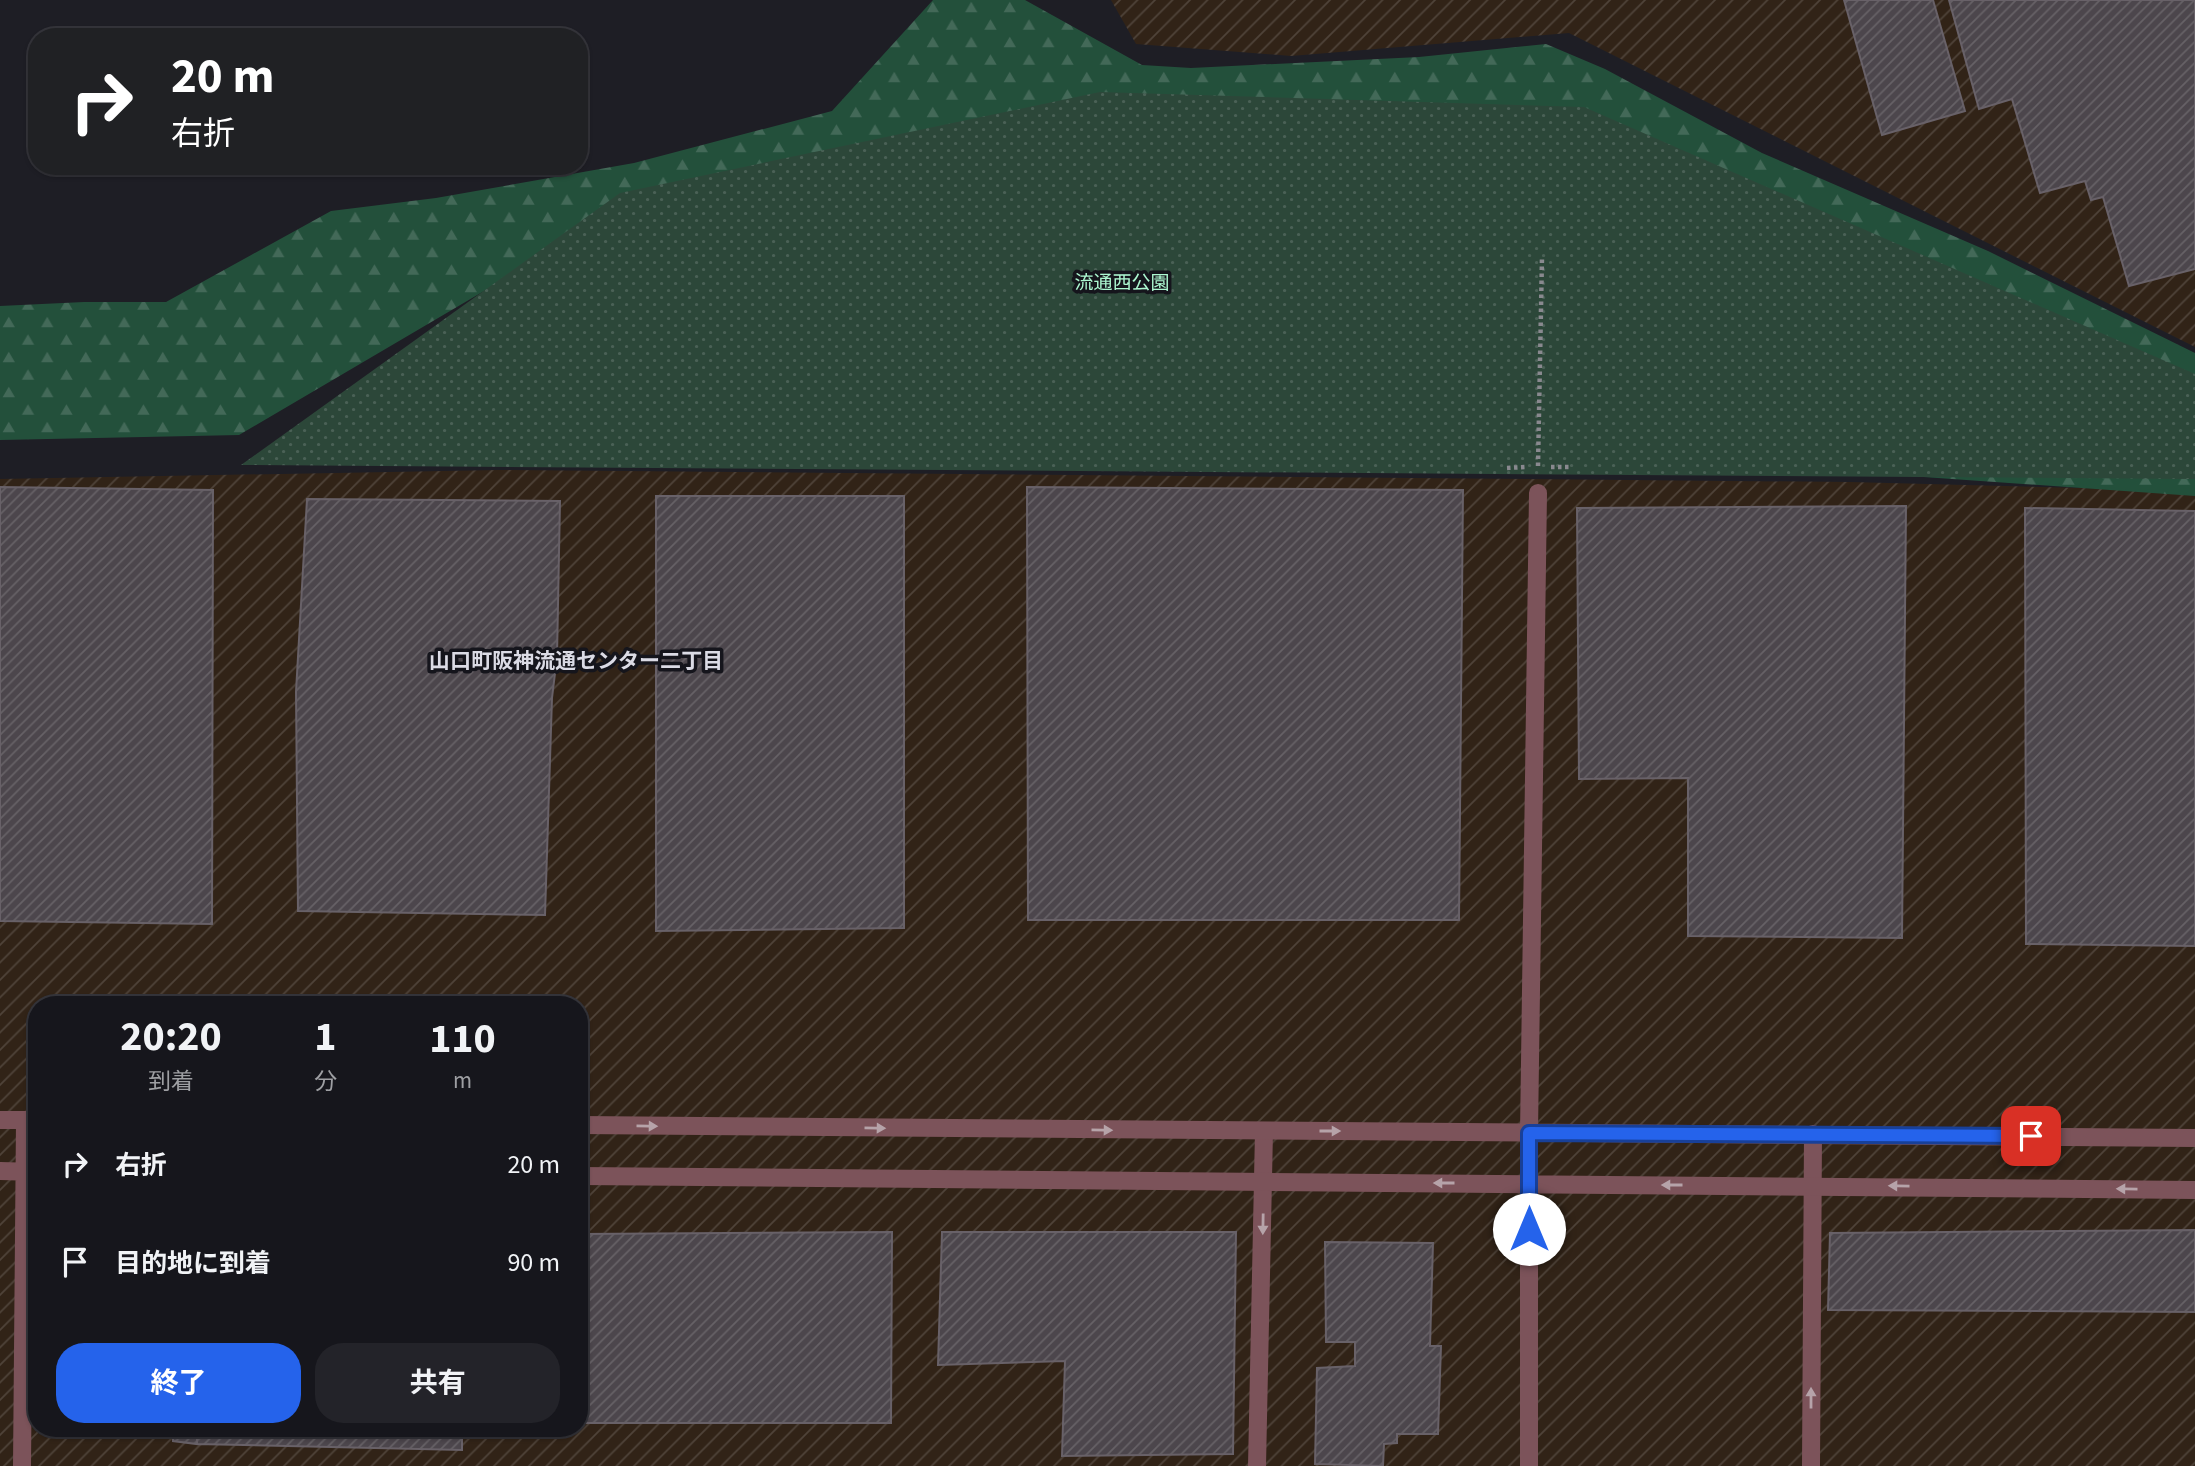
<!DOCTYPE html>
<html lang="ja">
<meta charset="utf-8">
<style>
body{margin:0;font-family:"Source Sans 3","Noto Sans JP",sans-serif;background:#232329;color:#f1f3f6;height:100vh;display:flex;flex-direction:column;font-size:26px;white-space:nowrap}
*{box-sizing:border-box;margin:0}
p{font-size:23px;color:#9e9fa3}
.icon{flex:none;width:38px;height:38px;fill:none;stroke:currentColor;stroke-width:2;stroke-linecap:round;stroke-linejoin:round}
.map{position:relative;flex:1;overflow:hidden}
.sheet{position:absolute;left:28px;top:996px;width:560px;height:441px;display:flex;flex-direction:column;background:#16161c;border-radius:28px;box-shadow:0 2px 5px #0004,0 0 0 2px #35353b}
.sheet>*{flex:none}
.banner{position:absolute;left:28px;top:28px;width:560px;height:147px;border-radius:28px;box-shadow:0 2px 5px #0004,0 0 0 2px #35353b;background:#202124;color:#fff;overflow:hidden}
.pin{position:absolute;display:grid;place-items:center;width:60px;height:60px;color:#fff;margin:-30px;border-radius:14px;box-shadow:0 4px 10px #0006}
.me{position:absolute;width:77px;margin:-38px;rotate:0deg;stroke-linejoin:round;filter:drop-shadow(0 0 5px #0008)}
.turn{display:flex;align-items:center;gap:24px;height:147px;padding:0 28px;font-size:32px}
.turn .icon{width:91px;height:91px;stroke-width:2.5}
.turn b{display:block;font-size:49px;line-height:60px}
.eta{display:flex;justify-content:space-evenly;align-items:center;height:119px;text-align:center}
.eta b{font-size:42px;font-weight:700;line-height:49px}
.cta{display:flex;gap:14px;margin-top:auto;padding:14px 28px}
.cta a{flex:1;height:80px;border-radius:28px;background:#2563eb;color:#fff;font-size:28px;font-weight:700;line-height:80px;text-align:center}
.cta a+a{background:#232329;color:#f1f3f6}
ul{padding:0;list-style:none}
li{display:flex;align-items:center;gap:21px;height:98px;padding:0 28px}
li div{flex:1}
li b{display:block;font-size:26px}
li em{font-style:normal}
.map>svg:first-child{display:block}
</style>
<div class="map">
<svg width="2195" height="1466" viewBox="0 0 2195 1466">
<defs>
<pattern id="industrial-furrows" width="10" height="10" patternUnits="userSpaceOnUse" patternTransform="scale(1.75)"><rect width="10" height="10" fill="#312317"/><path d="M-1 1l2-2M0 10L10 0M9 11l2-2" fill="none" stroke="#4f4339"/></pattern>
<pattern id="forest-firs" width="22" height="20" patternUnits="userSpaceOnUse" patternTransform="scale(1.75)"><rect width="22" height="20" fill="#23503b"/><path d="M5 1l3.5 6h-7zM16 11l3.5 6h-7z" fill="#436958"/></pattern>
<pattern id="park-dots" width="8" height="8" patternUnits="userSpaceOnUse" patternTransform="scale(1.75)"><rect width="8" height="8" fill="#2c4739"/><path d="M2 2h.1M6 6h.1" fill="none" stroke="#4a6156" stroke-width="1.8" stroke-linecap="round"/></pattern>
<pattern id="building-hatch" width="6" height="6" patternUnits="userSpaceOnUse" patternTransform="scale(1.75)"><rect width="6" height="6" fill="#4c464c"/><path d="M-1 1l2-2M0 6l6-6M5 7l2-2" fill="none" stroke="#666166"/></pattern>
</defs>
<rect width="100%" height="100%" fill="#1e1e25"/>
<path fill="url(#industrial-furrows)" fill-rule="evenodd" d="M 1111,0 L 2195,0 L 2195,347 L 1569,33 L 1291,56 L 1136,44 Z
M 498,470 L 1850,482 L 2195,491 L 2195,1466 L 0,1466 L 0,479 ZM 37,1004 L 579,1004 L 579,1428 L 37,1428 Z"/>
<path fill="url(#forest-firs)" d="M 933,0 L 1025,0 L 1142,65 L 1191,68 L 1419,57 L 1546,44 L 1605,69 L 1762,153 L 1988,251 L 2195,353 L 2195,496 L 1582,453 L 564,244 L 239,435 L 0,440 L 0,306 L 84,302 L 166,302 L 331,211 L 436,198 L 634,163 L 832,111 Z"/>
<path fill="url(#park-dots)" d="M 1100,92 L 1584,107 L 2195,374 L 2195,479 L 241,465 L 620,193 Z"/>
<path fill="url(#building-hatch)" stroke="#686168" stroke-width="2" d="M 1844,0 L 1933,0 L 1965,111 L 1882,135 Z
M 1949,0 L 2195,0 L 2195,269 L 2129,286 L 2103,197 L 2091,200 L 2085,181 L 2040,193 L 2012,99 L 1979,109 Z
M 0,487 L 213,490 L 212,924 L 0,921 Z
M 1027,487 L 1463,490 L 1459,920 L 1028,920 Z
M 656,496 L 904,496 L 904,928 L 656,931 Z
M 307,499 L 560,501 L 557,657 L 552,698 L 545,915 L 298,911 L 296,692 Z
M 1906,506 L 1902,938 L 1688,936 L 1688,778 L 1579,779 L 1577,508 Z
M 2025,508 L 2195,511 L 2195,946 L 2026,944 Z
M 2195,1230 L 2195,1312 L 1828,1310 L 1830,1233 Z
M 892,1232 L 891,1423 L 579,1423 L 579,1234 Z
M 942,1232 L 1236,1232 L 1233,1454 L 1062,1456 L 1065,1361 L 938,1365 Z
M 1325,1242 L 1433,1243 L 1430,1346 L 1441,1346 L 1438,1434 L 1397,1434 L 1397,1443 L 1384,1444 L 1383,1466 L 1315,1464 L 1317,1368 L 1355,1366 L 1355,1342 L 1326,1342 Z
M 173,1428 L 197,1428 L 197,1444 L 173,1441 Z
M 197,1428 L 462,1428 L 462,1450 L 197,1444 Z"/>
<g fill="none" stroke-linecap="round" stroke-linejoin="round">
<path stroke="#89898f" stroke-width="4.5" stroke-dasharray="3.5 3.5" stroke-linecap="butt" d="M 1538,466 L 1542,257
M 1551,467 L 1571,467
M 1507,468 L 1525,467"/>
<path stroke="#7c535a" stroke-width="18" d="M 1257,1466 L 1264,1131
M 1811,1466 L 1813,1134"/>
<path stroke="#7c535a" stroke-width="18" d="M 0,1120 L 35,1120
M 579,1125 L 2195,1138
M 0,1171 L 37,1172
M 579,1176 L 2195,1190
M 22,1466 L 25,1120
M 1529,1466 L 1529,1133 L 1538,493"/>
</g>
<defs><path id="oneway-solid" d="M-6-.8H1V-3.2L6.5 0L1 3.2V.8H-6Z" transform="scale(1.75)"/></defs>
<g fill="#b6a3a9">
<use href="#oneway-solid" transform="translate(647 1126) rotate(1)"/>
<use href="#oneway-solid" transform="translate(875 1128) rotate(1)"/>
<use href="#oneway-solid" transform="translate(1102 1130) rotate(1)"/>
<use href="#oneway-solid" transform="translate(1330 1131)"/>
<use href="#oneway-solid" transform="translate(1444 1183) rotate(-180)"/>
<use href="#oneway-solid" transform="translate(1672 1185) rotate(-180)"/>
<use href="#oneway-solid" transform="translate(1899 1186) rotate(-179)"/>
<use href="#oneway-solid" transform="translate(2127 1189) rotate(-179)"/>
<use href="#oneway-solid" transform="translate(1263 1224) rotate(91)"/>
<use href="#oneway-solid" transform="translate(1811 1398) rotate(-90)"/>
</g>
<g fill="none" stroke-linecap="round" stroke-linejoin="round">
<g stroke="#184099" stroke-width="18">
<path id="route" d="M 1529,1229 L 1529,1133 L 2031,1136"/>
</g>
<use href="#route" stroke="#2563eb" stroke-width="12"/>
</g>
<g text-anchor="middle" stroke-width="7" stroke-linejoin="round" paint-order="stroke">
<g font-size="19" fill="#adf8d1" stroke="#15151c">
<text x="1122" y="289">流通西公園</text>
</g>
<g font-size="21" font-weight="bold" fill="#dbdbe5" stroke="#15151c">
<text x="576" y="668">山口町阪神流通センター二丁目</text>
</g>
</g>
</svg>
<div class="pin" style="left:2031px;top:1136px;background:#d93025"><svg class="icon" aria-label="arrive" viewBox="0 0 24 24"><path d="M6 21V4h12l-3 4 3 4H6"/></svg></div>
<svg class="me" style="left:1529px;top:1229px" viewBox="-20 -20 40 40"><circle r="19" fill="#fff"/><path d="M0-13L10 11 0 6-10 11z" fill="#2563eb"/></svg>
<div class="banner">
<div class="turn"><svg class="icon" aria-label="right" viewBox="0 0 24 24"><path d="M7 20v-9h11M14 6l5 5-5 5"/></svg><div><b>20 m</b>右折</div></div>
</div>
<section class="sheet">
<div class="eta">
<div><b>20:20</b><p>到着</p></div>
<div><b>1</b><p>分</p></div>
<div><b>110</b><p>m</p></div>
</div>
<ul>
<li><svg class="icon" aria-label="right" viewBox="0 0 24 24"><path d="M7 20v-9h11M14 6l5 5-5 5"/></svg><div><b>右折</b></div><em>20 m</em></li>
<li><svg class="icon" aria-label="arrive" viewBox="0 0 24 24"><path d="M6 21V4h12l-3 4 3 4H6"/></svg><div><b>目的地に到着</b></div><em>90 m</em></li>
</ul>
<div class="cta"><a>終了</a><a>共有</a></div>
</section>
</div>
